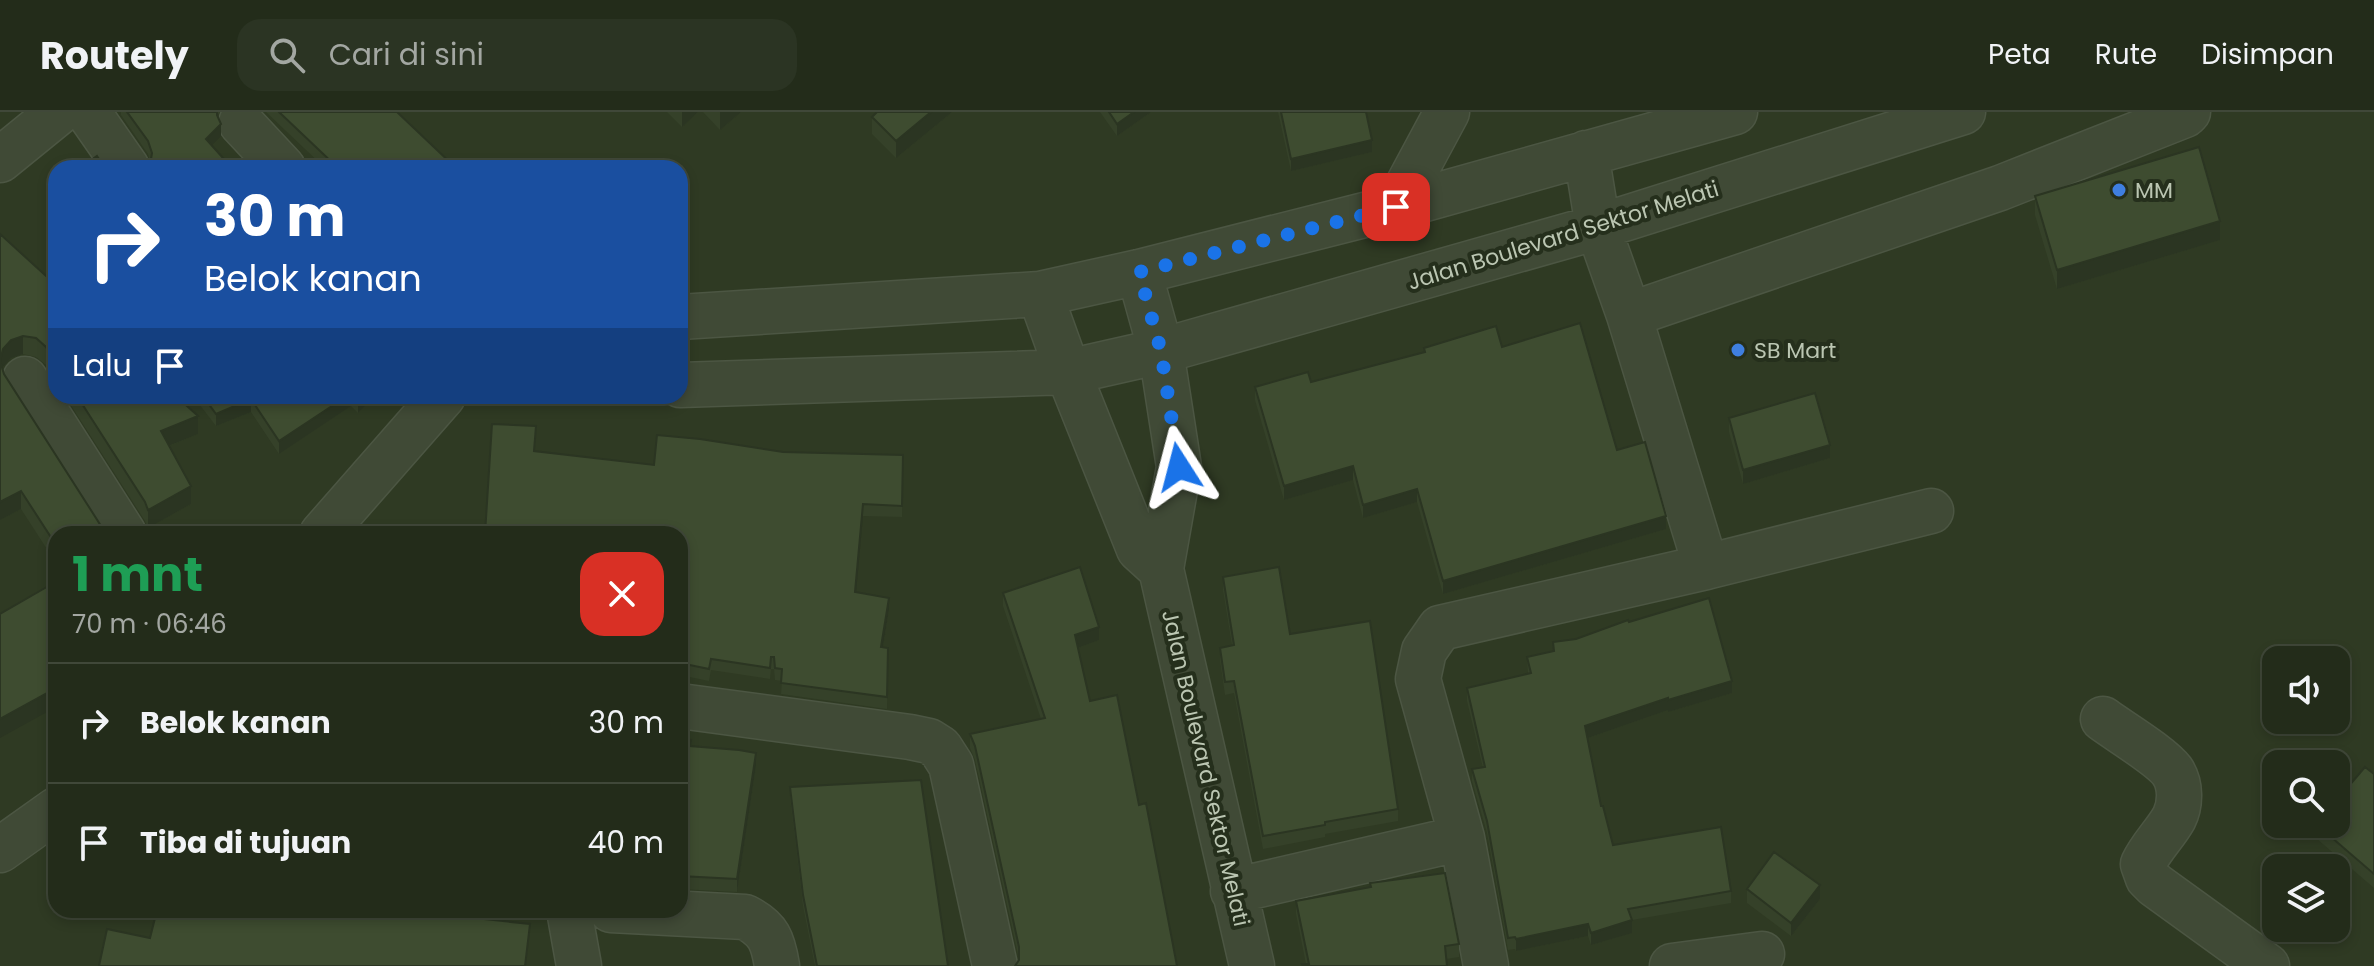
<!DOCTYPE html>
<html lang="id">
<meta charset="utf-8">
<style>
body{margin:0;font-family:Poppins,sans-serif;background:#2b3423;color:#f1f3f6;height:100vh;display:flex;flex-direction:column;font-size:30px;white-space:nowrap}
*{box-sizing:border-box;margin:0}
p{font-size:26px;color:#a3a7a2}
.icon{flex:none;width:44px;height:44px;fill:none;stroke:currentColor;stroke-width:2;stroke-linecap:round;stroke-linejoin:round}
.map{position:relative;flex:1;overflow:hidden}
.details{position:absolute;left:48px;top:414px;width:640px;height:392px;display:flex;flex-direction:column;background:#232c1a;border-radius:24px;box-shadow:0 4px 12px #0003,0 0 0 2px #404839}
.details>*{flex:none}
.banner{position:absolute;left:48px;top:48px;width:640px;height:244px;border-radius:24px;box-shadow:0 4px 12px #0003,0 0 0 2px #404839;background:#1a4fa0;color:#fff;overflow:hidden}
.fabs{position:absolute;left:2262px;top:534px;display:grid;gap:16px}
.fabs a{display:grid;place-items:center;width:88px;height:88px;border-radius:16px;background:#232c1a;box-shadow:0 4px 12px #0003,0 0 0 2px #404839;font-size:40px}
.pin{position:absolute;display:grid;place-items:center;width:68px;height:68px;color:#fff;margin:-34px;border-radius:16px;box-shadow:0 4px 12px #0006}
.me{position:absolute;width:88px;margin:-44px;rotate:351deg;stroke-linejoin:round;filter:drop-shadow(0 0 6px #0008)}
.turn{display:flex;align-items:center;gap:28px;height:168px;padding:0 24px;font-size:36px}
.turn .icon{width:104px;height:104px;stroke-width:2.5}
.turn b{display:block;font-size:56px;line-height:68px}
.then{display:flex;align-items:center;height:76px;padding:0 24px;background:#0003;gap:16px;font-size:30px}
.round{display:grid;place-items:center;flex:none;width:84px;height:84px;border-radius:24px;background:#2b3423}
.overview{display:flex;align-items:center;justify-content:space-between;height:136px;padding:0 24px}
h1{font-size:48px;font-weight:700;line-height:60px;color:#1e9e55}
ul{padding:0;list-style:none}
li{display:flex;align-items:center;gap:24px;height:120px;padding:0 24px;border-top:2px solid #404839}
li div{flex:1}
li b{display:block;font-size:30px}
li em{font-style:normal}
header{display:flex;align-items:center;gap:48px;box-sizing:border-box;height:112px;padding:0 40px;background:#232c1a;border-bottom:2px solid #404839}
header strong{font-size:38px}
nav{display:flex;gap:44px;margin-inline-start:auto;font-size:28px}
.search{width:560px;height:72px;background:#2b3423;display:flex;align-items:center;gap:20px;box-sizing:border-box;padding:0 28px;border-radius:24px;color:#a3a7a2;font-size:30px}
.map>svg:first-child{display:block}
</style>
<header>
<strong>Routely</strong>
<div class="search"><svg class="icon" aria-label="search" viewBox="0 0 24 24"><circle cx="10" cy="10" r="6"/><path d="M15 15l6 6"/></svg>Cari di sini</div>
<nav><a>Peta</a><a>Rute</a><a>Disimpan</a></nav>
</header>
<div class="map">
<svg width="2374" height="854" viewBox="0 0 2374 854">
<rect width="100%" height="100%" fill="#2f3a23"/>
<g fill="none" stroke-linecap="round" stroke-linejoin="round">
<g stroke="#4c5643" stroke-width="47">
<path id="street" d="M 88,0 L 127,56
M 241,11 L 283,56
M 0,48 L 59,0
M 1396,95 L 1447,0
M 1139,160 L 1161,239 L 1179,355 L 1161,457 L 1252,854
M 1040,182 L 1068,260 L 1139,437 L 1161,457
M 1629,203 L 2000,76 L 2185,3 L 2188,0
M 680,205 L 1040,182 L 1139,160 L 1396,95 L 1735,0
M 25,267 L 124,422
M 680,273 L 1068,260 L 1161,239 L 1598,115 L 1963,0
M 322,422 L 443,284
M 1706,455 L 1931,399
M 680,594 L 910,625 L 929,629 L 940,636 L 951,653 L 995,854
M 2103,607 C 2119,619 2161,644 2172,659 C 2181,672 2181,692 2174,706 C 2165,722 2151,735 2143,752 L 2148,766 L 2155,773 L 2267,854
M 0,738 L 56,698
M 1233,779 L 1462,726
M 569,798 L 579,854
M 611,798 L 745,805 C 769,817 773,829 777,854
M 1486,854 L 1462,726 L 1418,567 L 1424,539 L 1440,516 L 1706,455 L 1629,203 L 1598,115 L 1586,41
M 1672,854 L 1762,842"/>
</g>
<use href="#street" stroke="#404a36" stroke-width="44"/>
</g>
<path fill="#354129" d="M 121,0 L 220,0 L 217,4 L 221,24 L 150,53 L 150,50 L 148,42 L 121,3 Z
M 266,0 L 397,0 L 456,56 L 325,56 Z
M 667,0 L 698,0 L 682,15 Z
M 703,0 L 741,0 L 720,18 Z
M 952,0 L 896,46 L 872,22 L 872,5 Z
M 1100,0 L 1151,0 L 1117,24 Z
M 1278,0 L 1366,0 L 1372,40 L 1291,59 Z
M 2035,84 L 2220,128 L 2057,177 L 2035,103 Z
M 0,122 L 56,173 L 56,269 L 46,253 L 36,245 L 23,242 L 11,246 L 3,255 L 3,258 L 56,422 L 56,451 L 21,397 L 0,408 Z
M 1502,235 L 1617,338 L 1666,417 L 1443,482 L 1417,390 L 1363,406 L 1353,368 L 1284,388 L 1255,288 L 1255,275 L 1311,270 L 1424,240 L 1424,236 Z
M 65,284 L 142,284 L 198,322 L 169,334 L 191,392 L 148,416 L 145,409 Z
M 193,284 L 375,284 L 358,301 L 351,294 L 279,342 L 251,300 L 216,314 Z
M 1729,306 L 1830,346 L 1743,372 L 1729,320 Z
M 535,340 L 654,353 L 783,340 L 903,343 L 902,405 L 863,404 L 856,480 L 889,498 L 883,535 L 888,536 L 887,597 L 781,582 L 782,569 L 775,568 L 774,557 L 771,557 L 770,567 L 711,558 L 709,569 L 680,563 L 680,422 Z
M 1223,465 L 1290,522 L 1398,697 L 1398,709 L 1325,722 L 1325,725 L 1263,737 L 1234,581 L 1225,583 L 1220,548 L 1220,536 L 1232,533 L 1223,478 Z
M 1003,481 L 1099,528 L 1078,536 L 1019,847 L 975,648 L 970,636 L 970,622 L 1041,607 L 1003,494 Z
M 1629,510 L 1732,581 L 1668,600 L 1668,598 L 1588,626 L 1601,694 L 1613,733 L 1731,779 L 1731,791 L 1632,808 L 1632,821 L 1591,833 L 1588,824 L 1516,839 L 1515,837 L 1508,838 L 1487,721 L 1472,669 L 1472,657 L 1483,656 L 1467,589 L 1467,576 L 1528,562 L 1527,545 L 1553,539 L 1553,530 L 1576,527 Z
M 680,627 L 691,634 L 756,654 L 737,780 L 680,777 Z
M 2374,662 L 2374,776 L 2316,726 L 2316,712 Z
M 790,675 L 948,854 L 815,854 L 803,794 L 790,686 Z
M 1747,777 L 1820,787 L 1791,824 L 1747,791 Z
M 1296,789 L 1459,832 L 1459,845 L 1446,847 L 1306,852 L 1296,802 Z"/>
<path fill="#2b3522" d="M 682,0 L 698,0 L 682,15 Z
M 720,0 L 741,0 L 720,18 Z
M 931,0 L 952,0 L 896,46 L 896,29 Z
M 1134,0 L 1151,0 L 1117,24 L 1117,12 Z
M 221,12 L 221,24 L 206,39 L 206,27 Z
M 1372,28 L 1372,40 L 1291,59 L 1291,47 Z
M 2220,109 L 2220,128 L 2057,177 L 2057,158 Z
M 23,224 L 23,242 L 11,246 L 3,255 L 0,267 L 0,249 L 3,237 L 11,228 Z
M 347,284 L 351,284 L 351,294 L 279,342 L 279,329 Z
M 363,284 L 375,284 L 358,301 L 358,289 Z
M 251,287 L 251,300 L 216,314 L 216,302 Z
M 198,304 L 198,322 L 161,337 L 161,319 Z
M 1830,333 L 1830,346 L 1743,372 L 1743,358 Z
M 1353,354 L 1353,368 L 1284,388 L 1284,374 Z
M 191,374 L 191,392 L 148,416 L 148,398 Z
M 1417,377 L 1417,390 L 1363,406 L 1363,393 Z
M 21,379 L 21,397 L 0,408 L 0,390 Z
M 863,392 L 863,404 L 855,492 L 855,480 Z
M 1666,404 L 1666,417 L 1443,482 L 1443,469 Z
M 889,486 L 889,498 L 881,547 L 881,535 Z
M 1099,515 L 1099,528 L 1075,537 L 1075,523 Z
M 1732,569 L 1732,581 L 1668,600 L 1668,588 Z
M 56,576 L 56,595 L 0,626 L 0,607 Z
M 1668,586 L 1668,598 L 1585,627 L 1585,614 Z
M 756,641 L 756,654 L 737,780 L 737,767 Z
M 1820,773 L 1820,787 L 1791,824 L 1791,811 Z
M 1632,808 L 1632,821 L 1591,833 L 1591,821 Z
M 1588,812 L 1588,824 L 1516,839 L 1516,827 Z"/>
<path fill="#3e4c30" stroke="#2b3522" stroke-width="2" d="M 127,0 L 217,0 L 217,3 L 221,12 L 206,27 L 232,56 L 148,56 L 150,53 L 152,41 L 148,29 Z
M 279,0 L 397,0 L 456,56 L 338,56 Z
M 877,0 L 931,0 L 896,29 L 872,5 Z
M 1109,0 L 1134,0 L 1117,12 Z
M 1281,0 L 1366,0 L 1372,28 L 1291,47 Z
M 2199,35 L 2220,109 L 2057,158 L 2035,84 Z
M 97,44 L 105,56 L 80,56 Z
M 0,122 L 56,173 L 56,251 L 46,235 L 36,226 L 23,224 L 11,228 L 3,237 L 0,249 L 4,262 L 103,417 L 108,422 L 56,422 L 56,433 L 21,379 L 0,390 Z
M 1580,211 L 1617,338 L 1645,330 L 1666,404 L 1443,469 L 1417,377 L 1363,393 L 1353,354 L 1284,374 L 1255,275 L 1308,260 L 1311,270 L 1425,240 L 1424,236 L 1496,214 L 1502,235 Z
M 1815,281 L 1830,333 L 1743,358 L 1729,306 Z
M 77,284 L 142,284 L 143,286 L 147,284 L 176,284 L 198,304 L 161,319 L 191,374 L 148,398 L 145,390 Z
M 203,284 L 347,284 L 279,329 L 251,287 L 216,302 Z
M 354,284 L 363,284 L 358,289 Z
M 492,312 L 536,314 L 534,339 L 654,353 L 657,323 L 700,327 L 783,340 L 903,343 L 902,394 L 863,392 L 855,480 L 889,486 L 881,535 L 888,536 L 887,585 L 781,571 L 782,557 L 775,556 L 774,545 L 771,545 L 770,556 L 711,547 L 709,557 L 680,551 L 680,422 L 485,422 Z
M 1080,455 L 1099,515 L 1075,523 L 1090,589 L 1117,583 L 1139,693 L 1146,691 L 1177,854 L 1015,854 L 1019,848 L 1019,835 L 975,634 L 970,622 L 1045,606 L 1003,481 Z
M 1279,455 L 1290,522 L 1370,509 L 1398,697 L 1325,710 L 1325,713 L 1263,724 L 1234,569 L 1225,570 L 1220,536 L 1234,533 L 1223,465 Z
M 52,472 L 56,479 L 56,576 L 0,607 L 0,502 Z
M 1709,486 L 1732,569 L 1668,588 L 1668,586 L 1585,614 L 1601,694 L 1603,694 L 1613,733 L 1721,715 L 1731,779 L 1628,797 L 1632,808 L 1591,821 L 1588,812 L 1516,827 L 1515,825 L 1508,826 L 1487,709 L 1472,657 L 1485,655 L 1467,576 L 1531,561 L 1527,545 L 1554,539 L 1553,530 L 1576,527 L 1628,508 L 1629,510 Z
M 680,627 L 691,628 L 690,634 L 739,638 L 756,641 L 737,767 L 680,764 Z
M 2365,655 L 2374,662 L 2374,762 L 2316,712 L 2336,712 L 2336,689 Z
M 921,668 L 948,854 L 817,854 L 803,783 L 790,675 Z
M 1774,740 L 1820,773 L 1791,811 L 1747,777 Z
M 1445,761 L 1459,832 L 1445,834 L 1447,854 L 1303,854 L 1302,852 L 1309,852 L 1296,789 L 1371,775 L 1370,771 Z
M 157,798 L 428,798 L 428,801 L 530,812 L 525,854 L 99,854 L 107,817 L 150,826 Z"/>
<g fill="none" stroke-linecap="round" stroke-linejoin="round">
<path stroke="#1a73e8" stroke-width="14" stroke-dasharray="0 25.2" d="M 1179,355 L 1161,239 L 1139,160 L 1396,95"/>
</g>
<g fill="#3f7fe0" stroke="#252f1c" stroke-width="3">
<circle cx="2119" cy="78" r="8"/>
<circle cx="1738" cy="238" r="8"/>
</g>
<g text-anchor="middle" stroke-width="8" stroke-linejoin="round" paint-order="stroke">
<g font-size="22" fill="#bbc6b2" stroke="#252f1c" text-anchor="start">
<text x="2135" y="86">MM</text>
<text x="1754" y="246">SB Mart</text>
</g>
<g font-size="22" fill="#bbc6b2" stroke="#252f1c">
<text transform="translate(1563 123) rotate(-17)" y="8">Jalan Boulevard Sektor Melati</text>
<text transform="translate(1206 656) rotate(77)" y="8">Jalan Boulevard Sektor Melati</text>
</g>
</g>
</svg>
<div class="fabs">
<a><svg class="icon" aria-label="sound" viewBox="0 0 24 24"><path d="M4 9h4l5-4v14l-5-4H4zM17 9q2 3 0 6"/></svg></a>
<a><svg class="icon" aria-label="search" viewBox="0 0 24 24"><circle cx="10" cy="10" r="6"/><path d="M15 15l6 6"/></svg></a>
<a><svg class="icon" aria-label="layers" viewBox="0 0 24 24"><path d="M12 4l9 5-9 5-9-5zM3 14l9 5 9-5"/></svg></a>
</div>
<div class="pin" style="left:1396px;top:95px;background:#d93025"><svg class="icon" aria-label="arrive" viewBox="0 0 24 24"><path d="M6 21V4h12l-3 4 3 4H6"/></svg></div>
<svg class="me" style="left:1179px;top:355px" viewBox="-20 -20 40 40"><path d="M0-17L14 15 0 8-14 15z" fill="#1a73e8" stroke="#fff" stroke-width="4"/></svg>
<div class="banner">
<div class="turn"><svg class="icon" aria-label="right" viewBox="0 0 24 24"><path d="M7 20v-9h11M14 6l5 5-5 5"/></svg><div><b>30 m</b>Belok kanan</div></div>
<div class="then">Lalu<svg class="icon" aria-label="arrive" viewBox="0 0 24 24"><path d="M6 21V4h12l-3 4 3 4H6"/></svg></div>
</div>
<section class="details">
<div class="overview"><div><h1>1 mnt</h1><p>70 m · 06:46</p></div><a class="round" style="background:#d93025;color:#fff"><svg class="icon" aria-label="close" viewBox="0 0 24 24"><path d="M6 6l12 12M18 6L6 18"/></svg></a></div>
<ul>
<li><svg class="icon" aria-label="right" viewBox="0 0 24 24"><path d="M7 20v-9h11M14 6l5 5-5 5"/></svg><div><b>Belok kanan</b></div><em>30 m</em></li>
<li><svg class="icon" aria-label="arrive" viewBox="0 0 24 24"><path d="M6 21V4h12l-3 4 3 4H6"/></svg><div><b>Tiba di tujuan</b></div><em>40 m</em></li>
</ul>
</section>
</div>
